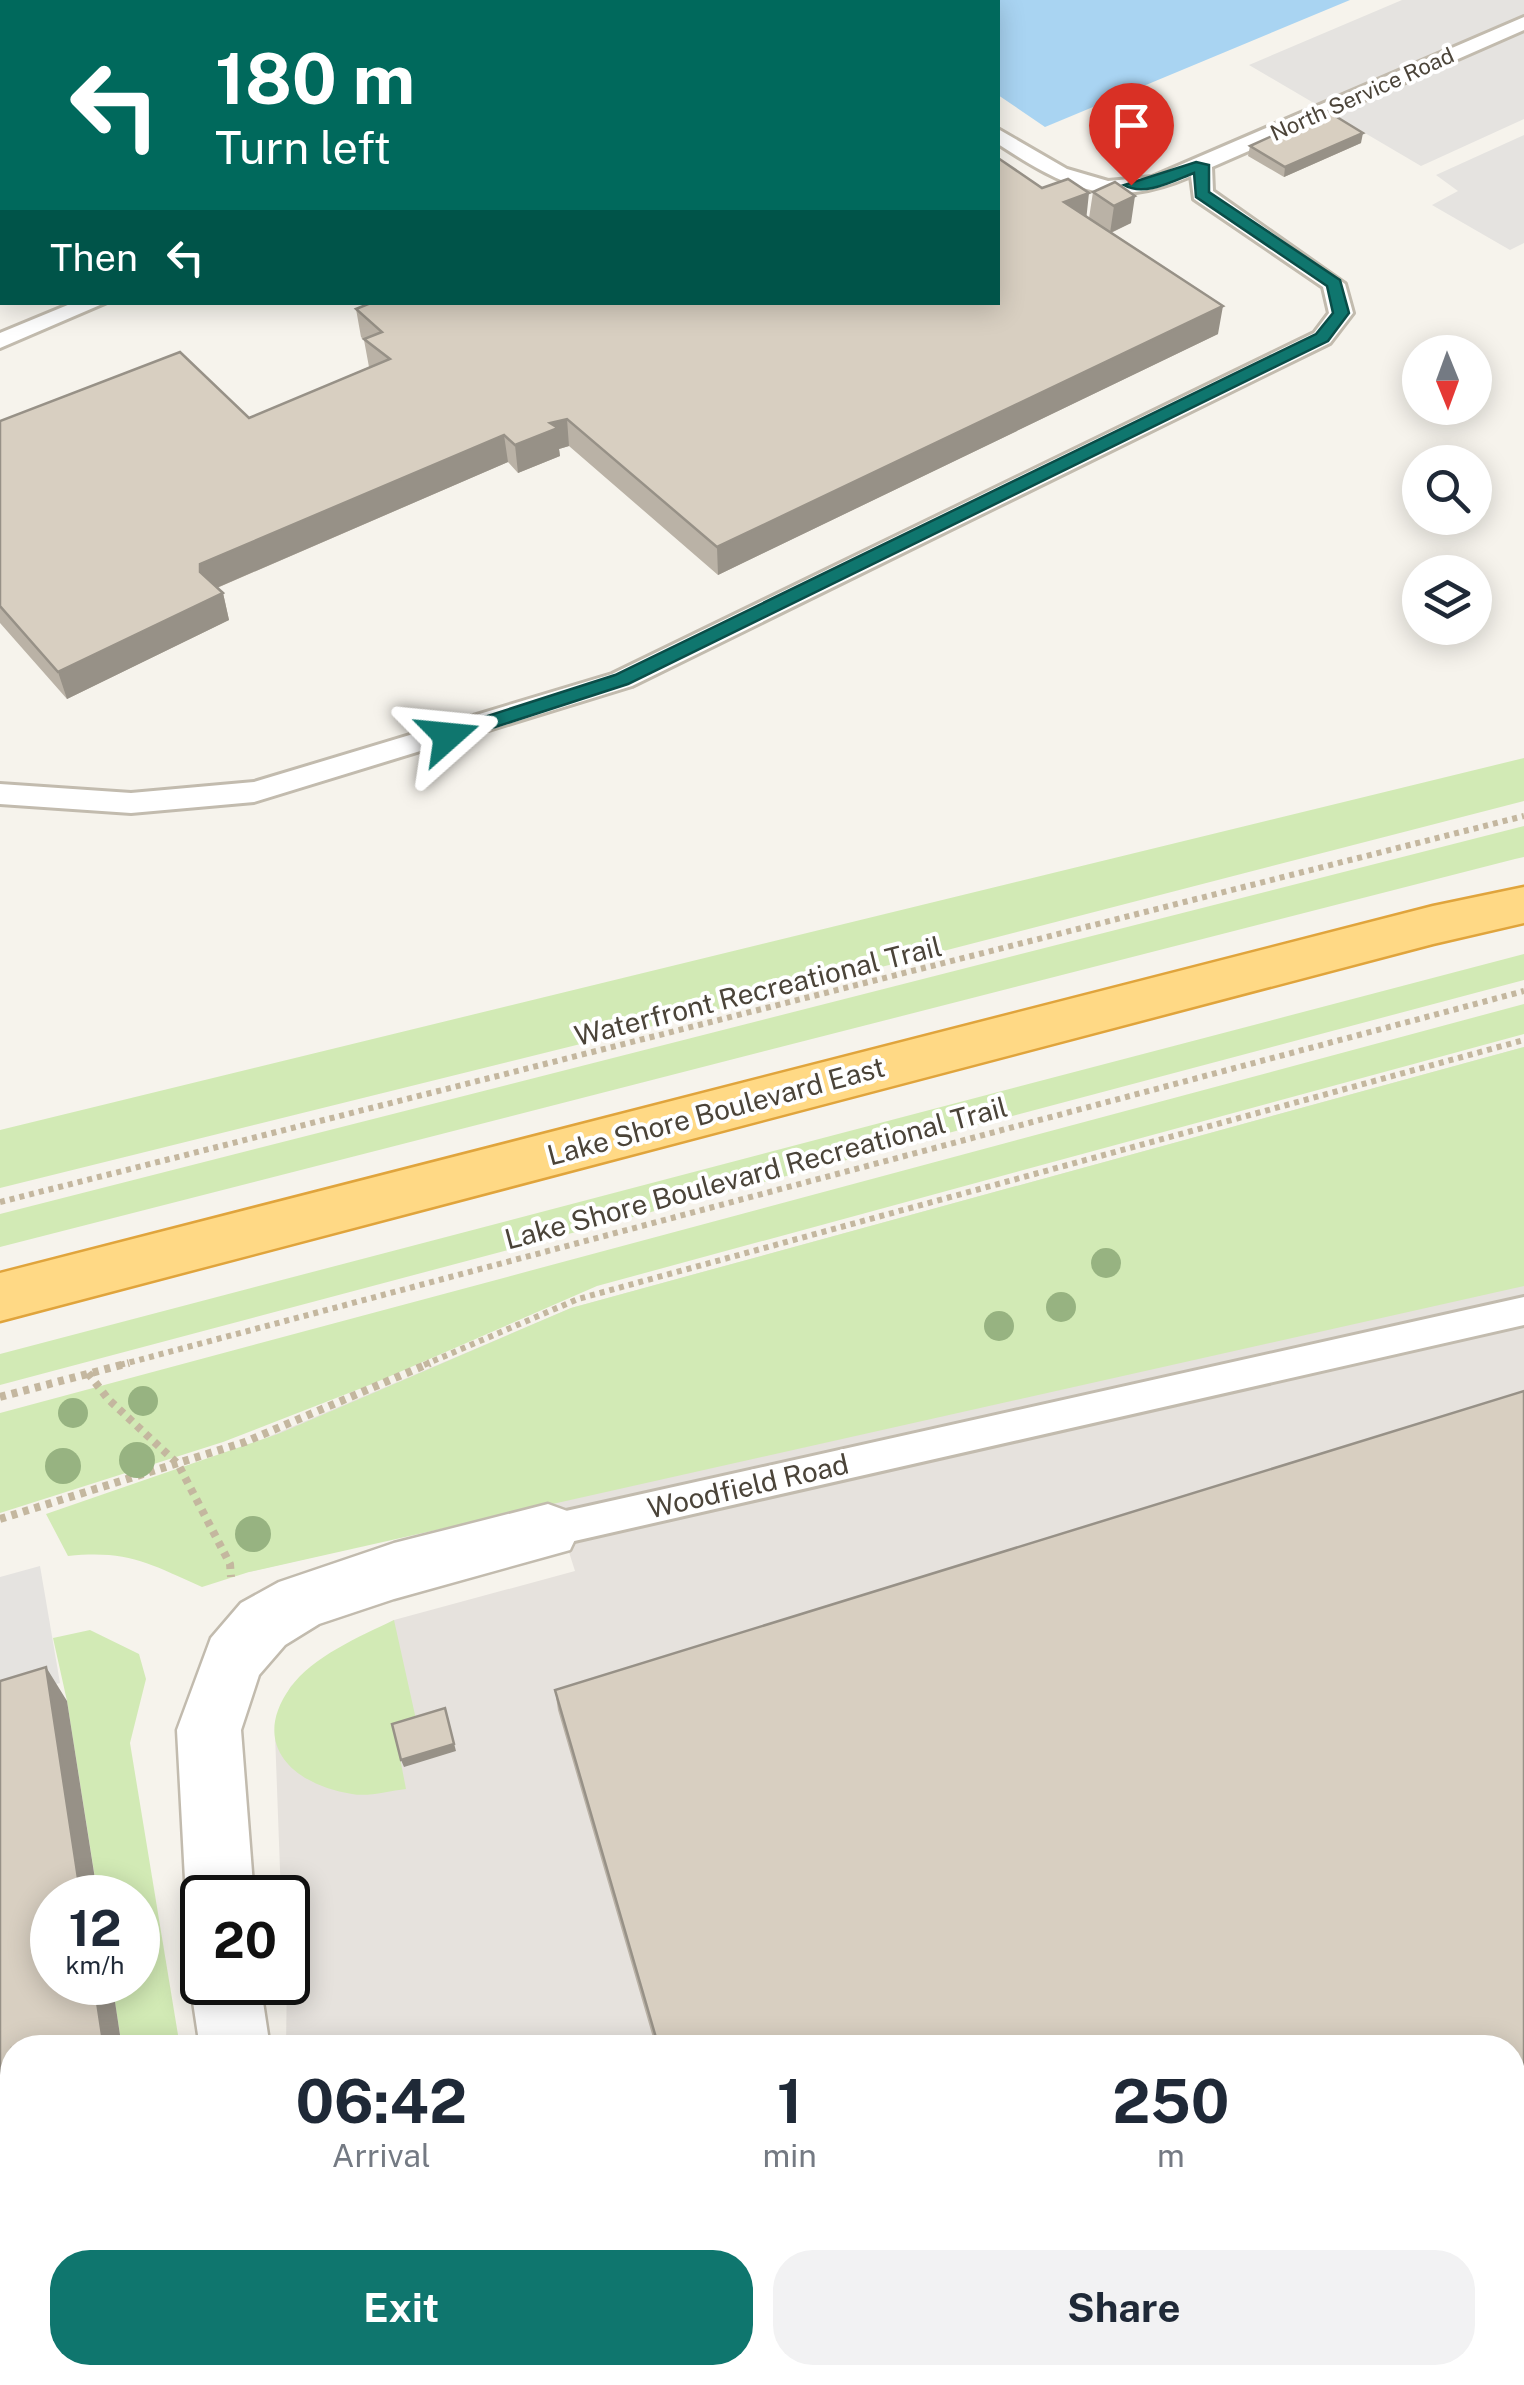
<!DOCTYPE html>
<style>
body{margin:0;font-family:"Public Sans",sans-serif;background:#f2f2f3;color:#1f2937;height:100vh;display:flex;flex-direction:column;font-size:38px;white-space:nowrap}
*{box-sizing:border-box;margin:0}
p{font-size:32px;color:#747a83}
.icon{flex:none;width:55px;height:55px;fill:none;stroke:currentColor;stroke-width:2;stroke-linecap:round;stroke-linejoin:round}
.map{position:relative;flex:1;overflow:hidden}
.details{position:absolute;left:0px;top:2035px;width:1525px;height:350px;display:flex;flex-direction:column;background:#fff;border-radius:40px 40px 0 0;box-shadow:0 5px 25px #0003}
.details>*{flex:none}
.hud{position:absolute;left:0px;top:0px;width:1000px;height:305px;box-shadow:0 5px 25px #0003;background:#00695c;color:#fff;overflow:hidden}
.needle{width:65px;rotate:179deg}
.fabs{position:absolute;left:1402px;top:335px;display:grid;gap:20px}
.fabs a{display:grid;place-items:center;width:90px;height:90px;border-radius:50%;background:#fff;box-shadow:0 5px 25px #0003;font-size:50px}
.speed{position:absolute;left:30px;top:1875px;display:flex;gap:20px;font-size:50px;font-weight:700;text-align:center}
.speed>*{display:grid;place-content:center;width:130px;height:130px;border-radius:50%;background:#fff;box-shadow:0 5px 25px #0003;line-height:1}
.speed small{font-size:25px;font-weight:400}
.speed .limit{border:5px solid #111;border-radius:15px;background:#fff;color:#111}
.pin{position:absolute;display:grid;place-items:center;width:85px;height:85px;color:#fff;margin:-102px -42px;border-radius:50% 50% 50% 0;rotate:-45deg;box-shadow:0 0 10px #0007}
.pin .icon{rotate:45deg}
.me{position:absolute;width:110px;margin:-55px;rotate:72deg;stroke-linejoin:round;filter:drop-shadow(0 0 8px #0008)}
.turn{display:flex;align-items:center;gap:35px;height:210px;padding:0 50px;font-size:45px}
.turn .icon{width:130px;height:130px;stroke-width:2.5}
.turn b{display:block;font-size:70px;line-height:85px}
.then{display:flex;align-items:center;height:95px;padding:0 50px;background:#0003;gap:20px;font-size:38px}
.eta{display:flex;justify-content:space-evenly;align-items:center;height:170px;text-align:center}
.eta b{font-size:60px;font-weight:700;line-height:70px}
.primary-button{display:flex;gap:20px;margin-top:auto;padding:20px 50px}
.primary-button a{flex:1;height:115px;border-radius:40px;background:#0f766e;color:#fff;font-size:40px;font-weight:700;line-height:115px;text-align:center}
.primary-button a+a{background:#f2f2f3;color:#1f2937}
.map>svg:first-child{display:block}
</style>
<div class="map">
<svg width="1524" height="2385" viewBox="0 0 1524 2385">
<rect width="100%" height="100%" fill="#f6f3ec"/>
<path fill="#e6e2dd" d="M 1524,1047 L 1524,2385 L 354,2385 L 352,2373 L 1512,2372 L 1512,2048 L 286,2047 L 288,1898 L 281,1897 L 275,1734 L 279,1709 L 291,1686 L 323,1658 L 394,1620 L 575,1571 L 553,1502 L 249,1572 L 228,1454 L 571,1308 Z"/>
<path fill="#d2eab5" d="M 1524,758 L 1524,801 L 645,1028 L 0,1188 L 0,1130 Z
M 1524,826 L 1524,857 L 1515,859 L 0,1247 L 0,1214 Z
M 1524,954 L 1524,980 L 0,1385 L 0,1354 Z
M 1524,1004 L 1524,1034 L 597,1286 L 372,1384 L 223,1442 L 0,1513 L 0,1413 Z
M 1524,1047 L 1524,1286 L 249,1572 L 202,1587 C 148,1563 128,1550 68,1556 L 46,1514 L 278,1434 L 571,1308 Z
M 394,1620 L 417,1724 L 395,1732 L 406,1789 C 389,1791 368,1797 352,1794 C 295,1785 249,1746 290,1688 C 313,1656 359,1637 394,1620 Z
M 90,1630 L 139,1654 L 146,1679 L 130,1743 L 180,2047 L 122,2047 L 112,1983 L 138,1982 L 138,1898 L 98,1897 L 67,1701 L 53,1638 Z
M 352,2373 L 431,2373 L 437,2385 L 354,2385 Z"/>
<path fill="#e5e3e0" d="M 1402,0 L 1524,0 L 1524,119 L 1421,166 L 1249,65 Z
M 1524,135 L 1524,243 L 1510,250 L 1432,205 L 1458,191 L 1436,175 Z
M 40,1566 L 60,1683 L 0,1700 L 0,1577 Z"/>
<path fill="#a9d4f2" d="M 855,0 L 1350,0 L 1045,127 L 998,95 L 998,2 Z"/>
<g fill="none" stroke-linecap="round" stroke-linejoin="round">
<g stroke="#c2bbae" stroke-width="6">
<path id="service" d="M 778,0 L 801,0 L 802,2 L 780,2 Z
M 1524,17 L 1524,30 L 1212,167 L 1213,191 L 1345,284 L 1353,313 L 1330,343 L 632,686 L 254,802 L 131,813 L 0,804 L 0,784 L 131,793 L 254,782 L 612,674 L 1314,333 L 1329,313 L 1323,287 L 1194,199 L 1191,176 C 1110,211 1066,188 998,144 L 998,129 L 1067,169 L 1108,181 L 1152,177 Z
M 0,141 L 2,141 L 2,156 L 0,156 Z
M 75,302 L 107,302 L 0,348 L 0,333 Z
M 1524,1297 L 1524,1325 L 548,1547 L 535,1542 L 530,1531 L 535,1520 L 548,1515 Z"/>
</g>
<g stroke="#c2bbae" stroke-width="5">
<path id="minor" d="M 548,1504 L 570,1512 L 579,1531 L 570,1550 L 394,1599 L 319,1624 L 285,1645 L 259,1675 L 241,1730 L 254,1898 L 202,1898 L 202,1925 L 196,1922 L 186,1898 L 177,1730 L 211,1638 L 241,1603 L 279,1582 L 394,1543 Z
M 202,1957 L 202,1982 L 260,1982 L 270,2048 L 200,2048 L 190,1982 Z
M 255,2372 L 331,2372 L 333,2385 L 257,2385 Z"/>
</g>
<g stroke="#e0a43c" stroke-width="5">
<path id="trunk" d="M 1524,887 L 1524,923 L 1433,944 L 0,1321 L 0,1273 L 1433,906 Z"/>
</g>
<path stroke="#c4b79f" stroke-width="6" stroke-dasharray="5 5" stroke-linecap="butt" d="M 0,1202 L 1524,816
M 120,1365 L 1524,991
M 424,1365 L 578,1299 L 1524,1040"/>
<path stroke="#c4b79f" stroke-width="8" stroke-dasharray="6 6" stroke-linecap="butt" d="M 88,1373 L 108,1399 L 178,1464 L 230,1564 L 231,1577
M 0,1397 L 129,1363
M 0,1519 L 245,1442 L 430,1363"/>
<use href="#service" fill="#fff" fill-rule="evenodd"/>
<use href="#minor" fill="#fff" fill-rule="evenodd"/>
<use href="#trunk" fill="#ffd985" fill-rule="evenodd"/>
</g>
<g fill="#97b381">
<circle cx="1106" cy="1263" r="15"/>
<circle cx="1061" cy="1307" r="15"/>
<circle cx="999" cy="1326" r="15"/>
<circle cx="143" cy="1401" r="15"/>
<circle cx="73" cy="1413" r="15"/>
<circle cx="137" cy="1460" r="18"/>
<circle cx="63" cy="1466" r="18"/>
<circle cx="253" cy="1534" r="18"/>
</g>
<path fill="#bab2a6" d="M 60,0 L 611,0 L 604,2 L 60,2 Z
M 1361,143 L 1284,177 L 1248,156 L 1250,146 Z
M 1115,182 L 1131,223 L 1111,233 L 1218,334 L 718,575 L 569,446 L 559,449 L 560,456 L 518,473 L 508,462 L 217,588 L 223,593 L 229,620 L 67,699 L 0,623 L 0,421 L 249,418 L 369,367 L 364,340 L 361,337 L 356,309 L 365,306 L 361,302 L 998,302 L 1042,188 L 1089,218 L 1093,192 Z
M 555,1690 L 1512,2048 L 656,2048 L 558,1710 Z"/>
<path fill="#979187" d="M 549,0 L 611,0 L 604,2 L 550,2 Z
M 1363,133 L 1361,143 L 1284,177 L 1285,167 Z
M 1089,193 L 1086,221 L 1064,202 Z
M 1135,196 L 1131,223 L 1110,233 L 1114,206 Z
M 2,259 L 2,291 L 0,292 L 0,261 Z
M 1223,306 L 1218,334 L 718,575 L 717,547 Z
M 567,419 L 569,446 L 559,449 L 560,456 L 518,473 L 515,445 L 550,423 Z
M 504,435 L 508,462 L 207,592 L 200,572 L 200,564 Z
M 223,593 L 229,620 L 67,699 L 58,672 Z
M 46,1667 L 67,1701 L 98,1898 L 81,1898 Z
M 445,1708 L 456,1751 L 404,1767 L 401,1760 Z
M 94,1982 L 112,1982 L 122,2048 L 104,2048 Z
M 154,2372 L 173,2372 L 175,2385 L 156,2385 Z"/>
<path fill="#d8cfc1" stroke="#979187" stroke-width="2.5" d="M 81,0 L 528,0 L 531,2 L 84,2 Z
M 1327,111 L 1363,133 L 1285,167 L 1250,146 Z
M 998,158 L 1042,188 L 1068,179 L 1089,193 L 1064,202 L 1223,306 L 717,547 L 567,419 L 550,423 L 558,428 L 515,445 L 504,435 L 200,564 L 200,572 L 223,593 L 58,672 L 0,606 L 0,421 L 180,352 L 249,418 L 390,359 L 364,339 L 382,332 L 356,309 L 373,302 L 998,302 Z
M 1115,182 L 1135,196 L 1114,206 L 1093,192 Z
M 0,195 L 2,196 L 2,259 L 0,261 Z
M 1524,1391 L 1524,2385 L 600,2385 L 597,2372 L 1512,2372 L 1512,2048 L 659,2048 L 555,1690 Z
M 46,1667 L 81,1898 L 52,1898 L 52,1982 L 94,1982 L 104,2048 L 12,2048 L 12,2372 L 154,2372 L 156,2385 L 0,2385 L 0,1681 Z
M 445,1708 L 454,1744 L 401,1760 L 392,1724 Z"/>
<path fill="#0f766e" stroke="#0a4d48" stroke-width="2.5" d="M 1196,162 L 1209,165 L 1209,192 L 1340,280 L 1349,313 L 1328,341 L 628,684 L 455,740 L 441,740 L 441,731 L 615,675 L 1316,334 L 1333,313 L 1327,286 L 1196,197 L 1194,173 C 1173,181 1144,197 1124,185 Z"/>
<g text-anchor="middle" stroke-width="8" stroke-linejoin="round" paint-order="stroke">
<g font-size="22" fill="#4b4439" stroke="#fff">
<text transform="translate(1362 94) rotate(-24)" y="8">North Service Road</text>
</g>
<g font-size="28" fill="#4b4439" stroke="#fff">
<text transform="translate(758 991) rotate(-14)" y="10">Waterfront Recreational Trail</text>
<text transform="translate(716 1111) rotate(-15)" y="10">Lake Shore Boulevard East</text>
<text transform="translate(756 1173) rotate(-15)" y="10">Lake Shore Boulevard Recreational Trail</text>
<text transform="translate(748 1486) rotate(-13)" y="10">Woodfield Road</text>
</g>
</g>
</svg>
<div class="fabs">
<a><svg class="needle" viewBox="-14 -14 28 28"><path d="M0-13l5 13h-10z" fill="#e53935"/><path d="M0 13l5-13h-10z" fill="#747a83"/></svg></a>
<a><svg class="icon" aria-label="search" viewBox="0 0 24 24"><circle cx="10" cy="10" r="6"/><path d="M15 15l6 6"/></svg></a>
<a><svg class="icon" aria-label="layers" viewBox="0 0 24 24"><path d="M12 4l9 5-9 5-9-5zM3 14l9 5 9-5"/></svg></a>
</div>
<div class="speed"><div>12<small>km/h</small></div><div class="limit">20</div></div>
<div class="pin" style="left:1131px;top:185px;background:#d93025"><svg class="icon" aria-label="arrive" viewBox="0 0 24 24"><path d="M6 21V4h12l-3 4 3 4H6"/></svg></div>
<svg class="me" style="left:448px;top:736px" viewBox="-20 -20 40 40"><path d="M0-17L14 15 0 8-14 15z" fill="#0f766e" stroke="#fff" stroke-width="4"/></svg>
<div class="hud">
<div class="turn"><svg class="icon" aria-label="left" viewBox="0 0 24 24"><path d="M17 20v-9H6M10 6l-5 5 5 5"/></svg><div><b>180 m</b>Turn left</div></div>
<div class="then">Then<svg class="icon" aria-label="left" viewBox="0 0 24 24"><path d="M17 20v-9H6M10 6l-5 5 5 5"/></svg></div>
</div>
<section class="details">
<div class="eta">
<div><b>06:42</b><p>Arrival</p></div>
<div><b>1</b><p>min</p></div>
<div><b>250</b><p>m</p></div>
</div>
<div class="primary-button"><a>Exit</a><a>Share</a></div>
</section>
</div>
